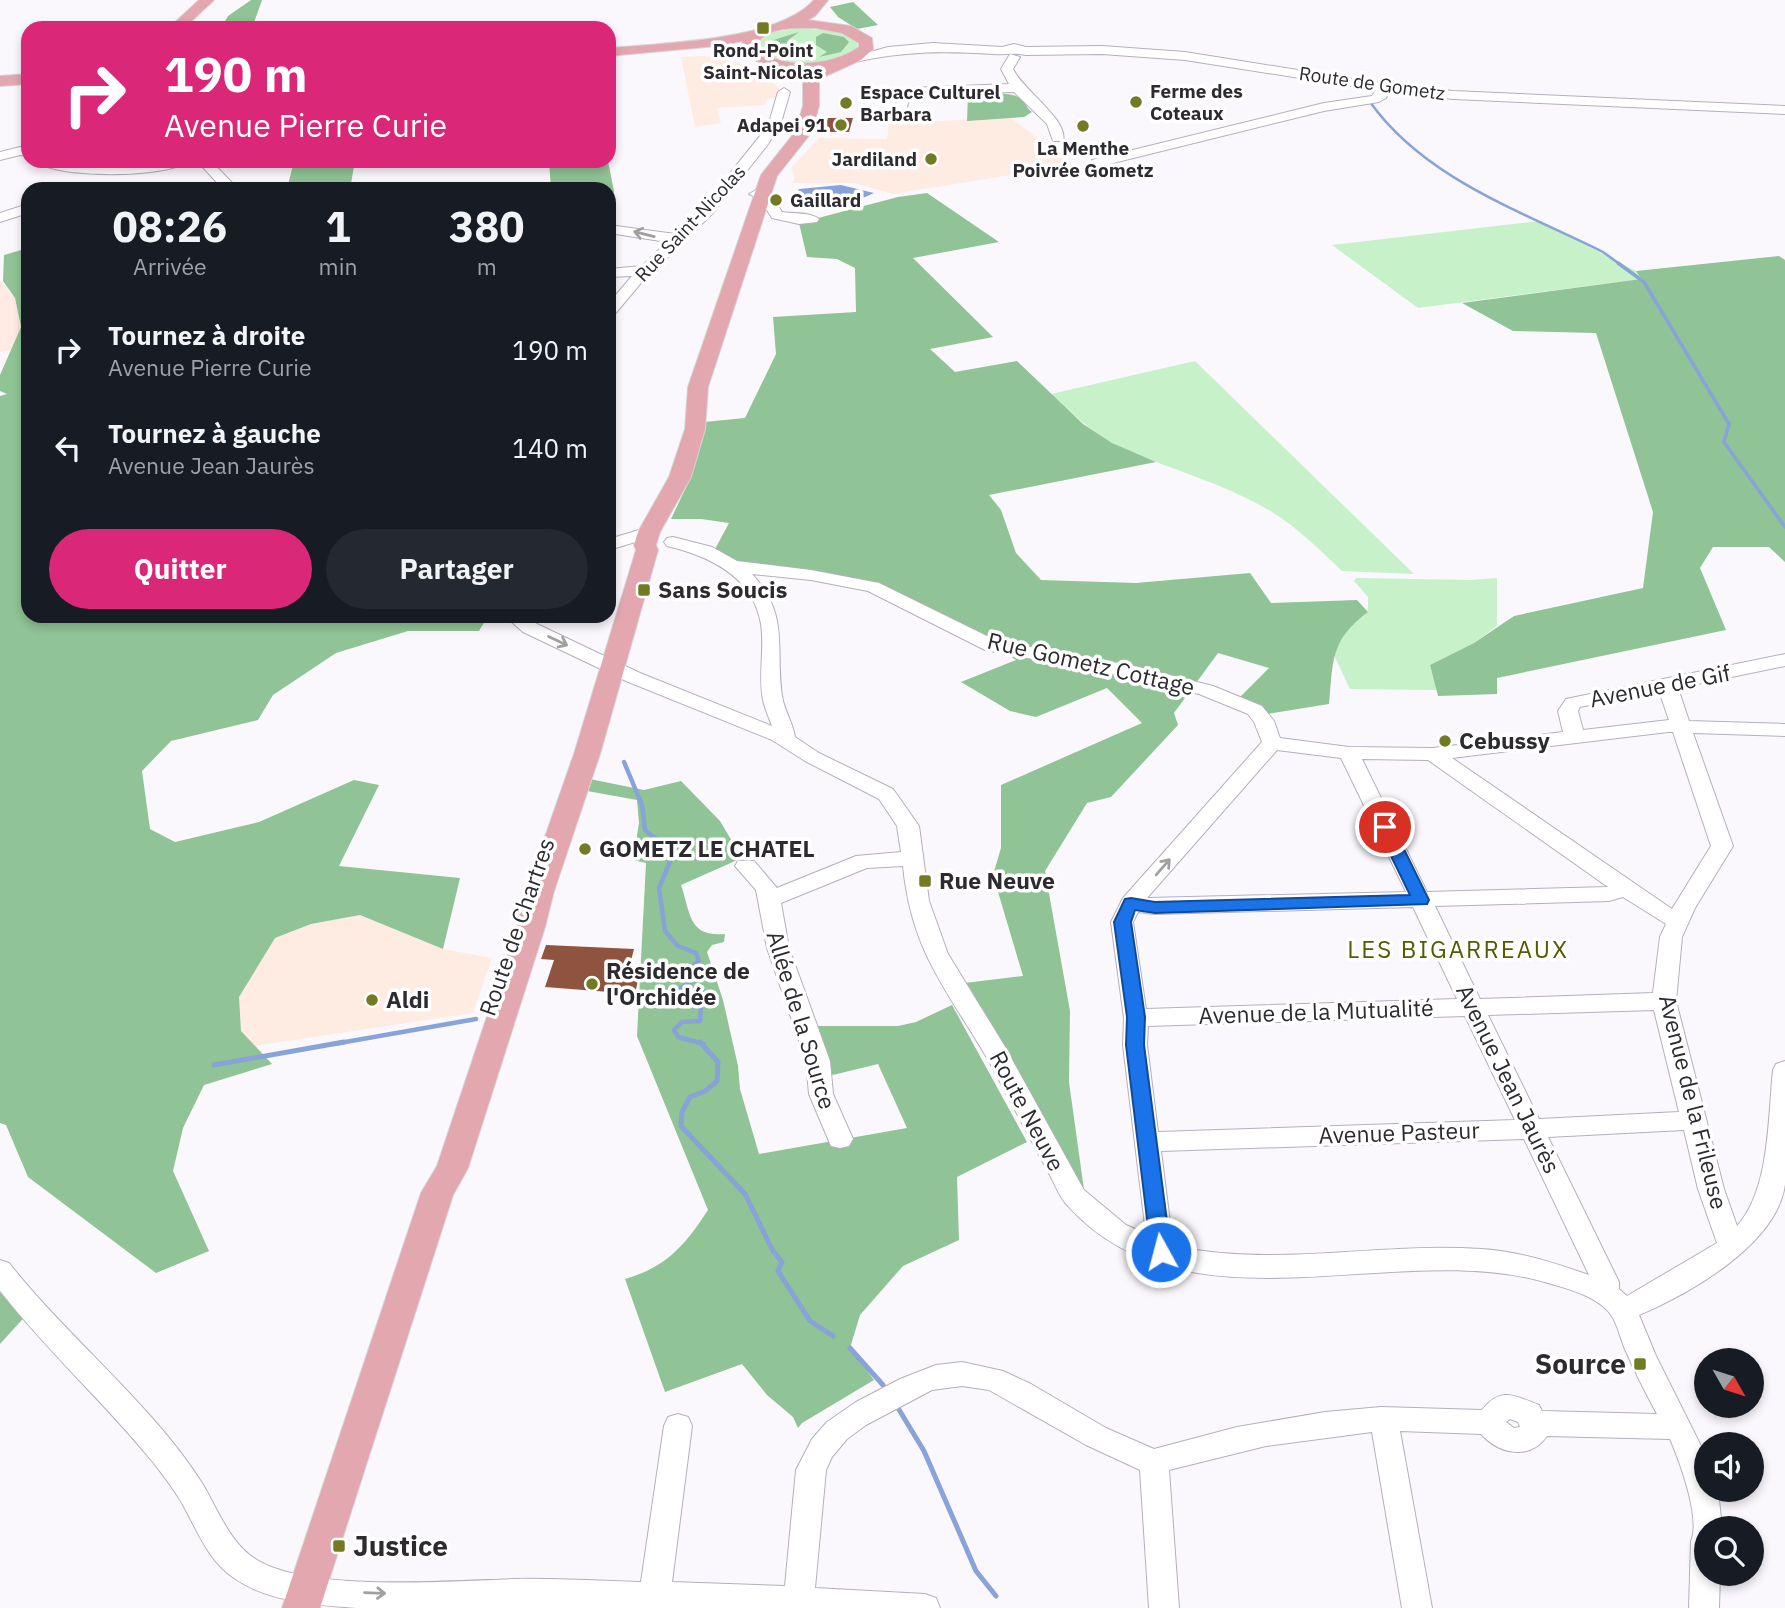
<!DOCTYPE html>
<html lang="fr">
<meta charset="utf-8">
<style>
body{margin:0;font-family:"IBM Plex Sans",sans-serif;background:#242831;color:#f1f3f6;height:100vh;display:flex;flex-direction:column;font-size:26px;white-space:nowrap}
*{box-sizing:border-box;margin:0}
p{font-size:23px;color:#9ea1a6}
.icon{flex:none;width:38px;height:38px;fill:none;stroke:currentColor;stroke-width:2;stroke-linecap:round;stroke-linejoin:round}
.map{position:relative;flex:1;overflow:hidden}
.panel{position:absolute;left:21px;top:182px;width:595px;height:441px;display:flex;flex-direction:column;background:#171b24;border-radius:21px;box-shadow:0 4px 10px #0003}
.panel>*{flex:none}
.top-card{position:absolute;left:21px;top:21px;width:595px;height:147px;border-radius:21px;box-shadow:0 4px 10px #0003;background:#db2777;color:#fff;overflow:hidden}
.needle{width:46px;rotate:129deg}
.fabs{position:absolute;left:1694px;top:1348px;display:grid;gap:14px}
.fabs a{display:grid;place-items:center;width:70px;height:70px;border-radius:50%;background:#171b24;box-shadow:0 4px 10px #0003;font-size:35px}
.pin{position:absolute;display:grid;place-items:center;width:60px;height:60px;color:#fff;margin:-30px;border:4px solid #fff;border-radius:50%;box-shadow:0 2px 7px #0007}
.me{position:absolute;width:77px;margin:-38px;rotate:353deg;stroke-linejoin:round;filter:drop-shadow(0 0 5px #0008)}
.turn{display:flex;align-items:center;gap:24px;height:147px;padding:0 28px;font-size:32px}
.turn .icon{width:91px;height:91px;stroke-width:2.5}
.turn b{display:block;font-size:49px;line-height:60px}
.eta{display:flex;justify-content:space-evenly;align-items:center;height:119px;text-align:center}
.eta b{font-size:42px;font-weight:800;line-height:49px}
.action{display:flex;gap:14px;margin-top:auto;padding:14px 28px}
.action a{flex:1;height:80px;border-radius:42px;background:#db2777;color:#fff;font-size:28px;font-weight:800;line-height:80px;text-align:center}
.action a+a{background:#242831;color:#f1f3f6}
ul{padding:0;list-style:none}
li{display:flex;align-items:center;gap:21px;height:98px;padding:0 28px}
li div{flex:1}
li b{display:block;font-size:26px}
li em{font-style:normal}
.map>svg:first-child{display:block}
</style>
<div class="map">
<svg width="1785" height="1608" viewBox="0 0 1785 1608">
<rect width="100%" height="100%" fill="#fbf8fd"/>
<path fill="#feebe2" d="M 704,56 L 744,64 L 757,71 L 779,88 L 779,97 L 767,99 L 765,105 L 717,108 L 721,123 L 695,127 L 681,57 Z
M 1010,117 L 1072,165 L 893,194 L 854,183 L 792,183 L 795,178 L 791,168 L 819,138 L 887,139 L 889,124 Z
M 360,915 L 443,949 L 492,958 L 473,1013 L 254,1046 L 241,1031 L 239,997 L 275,938 L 311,924 Z"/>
<path fill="#ffeae4" d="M 0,280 L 15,298 L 21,327 L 28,326 L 28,348 L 0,352 Z"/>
<path fill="#c6f1c9" d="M 803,28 L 846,33 L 858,43 L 857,49 C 827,67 783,71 756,47 L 757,42 L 774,32 Z
M 1540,221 L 1636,271 L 1641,279 L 1418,308 L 1332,245 Z
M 1195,361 L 1414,574 L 1342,571 C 1320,550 1298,528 1272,512 C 1223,482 1166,469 1114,444 C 1090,431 1071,412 1051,394 Z
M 1356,578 L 1470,580 L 1497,578 L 1497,626 L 1474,643 L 1430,665 L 1437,690 L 1350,689 L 1333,653 L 1348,628 L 1368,612 L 1368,597 L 1354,581 Z"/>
<path fill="#90c395" d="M 251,0 L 262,0 L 252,28 L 226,28 L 223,25 L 228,16 Z
M 853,2 L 878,25 L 857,29 L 838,17 L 830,7 Z
M 799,32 L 788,40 L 796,44 L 797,52 C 787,59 777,57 766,53 L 764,43 Z
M 823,33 L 844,37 L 849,42 L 841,52 L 819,57 L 827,52 L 816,45 L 816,37 Z
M 968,95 C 982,95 1010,90 1021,99 C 1027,104 1026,108 1032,112 L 1024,117 L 967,121 Z
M 294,161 L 355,161 L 350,189 L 287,189 Z
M 549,161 L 608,161 L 614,191 L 612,226 L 609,227 L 609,189 L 551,189 Z
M 927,193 L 999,242 L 913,258 L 993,337 L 930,349 L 955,372 L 1017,361 L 1083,424 L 1112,443 L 1156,462 L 989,495 L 1001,510 L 1016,553 L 1041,580 L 1136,583 L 1250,573 L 1271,603 L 1357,600 L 1368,612 C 1330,640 1333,661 1329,704 L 1260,715 L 1235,702 L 1269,668 L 1218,653 L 1174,713 L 1178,725 L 1111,797 L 1087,803 L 1045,871 L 1070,1011 L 1069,1082 L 1084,1190 L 965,983 L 1023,976 L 993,875 L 1001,848 L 1001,785 L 1142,723 L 1107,688 L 1036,717 L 1010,711 L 961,682 L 1016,660 L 953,622 L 875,585 L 742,566 L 714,551 L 729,523 L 701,519 L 671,519 L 690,479 L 704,422 L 745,418 L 776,354 L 773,317 L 856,312 L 855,268 L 837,259 L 807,257 L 799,223 L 898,197 Z
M 28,248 L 28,616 L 488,616 L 479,631 L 408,631 L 336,653 L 273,695 L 258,720 L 171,741 L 142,771 L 150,829 L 175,842 L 259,822 L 354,780 L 379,785 L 339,866 L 460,878 L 443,949 L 360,915 L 311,924 L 275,938 L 239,997 L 241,1031 L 272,1064 L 204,1085 L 183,1128 L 173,1171 L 209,1251 L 156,1273 L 28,1177 L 6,1125 L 0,1123 L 0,396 L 7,394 L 0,391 L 0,375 L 21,327 L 15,298 L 3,281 L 4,255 Z
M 1779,256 L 1785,260 L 1785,562 L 1769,547 L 1713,547 L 1700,568 L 1726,630 L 1497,678 L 1497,694 L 1438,696 L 1430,665 L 1474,643 L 1514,616 L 1643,588 L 1653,512 L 1596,333 L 1513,331 L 1462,303 L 1641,279 L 1636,271 Z
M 580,777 L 644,790 L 681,781 L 720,821 L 742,858 L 681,885 C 691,914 688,937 725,934 L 724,942 L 712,945 L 707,952 L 723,1000 L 738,1066 L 740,1089 L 759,1154 L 907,1128 L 878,1064 L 833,1075 L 818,1061 L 812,1026 L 898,1026 L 916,1022 L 952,1005 L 1027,1142 L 957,1177 L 959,1240 L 903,1266 L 860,1315 L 850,1348 L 874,1380 L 802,1423 L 798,1428 L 793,1417 L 767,1395 L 742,1364 L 665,1392 L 625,1279 C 667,1267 685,1245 708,1210 L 637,1036 L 646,863 L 633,860 L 639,823 L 637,800 L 576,789 Z
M 0,1270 L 30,1311 L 0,1344 Z"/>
<path fill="#88a3d8" d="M 841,185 L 874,193 C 855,202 806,220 795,195 L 799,189 Z"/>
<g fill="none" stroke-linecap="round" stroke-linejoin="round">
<path stroke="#88a3d8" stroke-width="2.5" d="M 1370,102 C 1425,179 1521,211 1603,252 L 1621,265"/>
<path stroke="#88a3d8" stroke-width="3.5" d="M 1618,263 L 1644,282 L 1729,424 L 1724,442 L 1785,527"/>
<path stroke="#88a3d8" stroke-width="4.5" d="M 624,762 L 642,805 L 645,830 L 666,847 L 670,862 L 659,888 L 665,931 L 678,946 L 696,953 L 699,961 L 689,969 L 697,978 L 680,989 L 708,993 L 711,996 L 701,1006 L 700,1021 L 682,1022 L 674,1030 L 678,1037 L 704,1044
M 334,1044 L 476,1019"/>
<path stroke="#88a3d8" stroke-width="5" d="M 700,1042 L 718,1062 L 717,1081 L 705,1091 L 690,1097 L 682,1112 L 681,1126 L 745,1194 L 773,1251 L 782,1262 L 778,1271 L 810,1321 L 833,1336
M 214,1065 L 344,1042
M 850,1348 L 883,1385
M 898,1408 L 924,1451 L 976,1571 L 996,1596"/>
</g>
<path fill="#8e543f" d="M 828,118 L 853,118 L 849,132 L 823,132 Z
M 546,945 L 634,949 L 626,980 L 638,980 L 635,994 L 545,987 L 554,960 L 541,959 Z"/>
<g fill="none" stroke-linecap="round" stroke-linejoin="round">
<g stroke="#b5afbc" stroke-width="2">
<path id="minor" d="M 933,43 L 1002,47 L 1014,44 L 1026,47 L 1102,46 L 1185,52 L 1366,81 L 1453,91 L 1785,106 L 1785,114 L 1453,99 L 1389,91 L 1386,98 L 1379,102 L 1324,111 L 1097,167 L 1092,166 L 1092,160 L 1324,103 L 1372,96 L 1376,90 L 1185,60 L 1102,54 L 1026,55 C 1014,52 1005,55 993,54 C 944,51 904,51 855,62 L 849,58 L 888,47 Z
M 1010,54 L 1020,57 L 1013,69 C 1023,90 1069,120 1063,141 L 1053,141 L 1047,124 L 1014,92 L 915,95 L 910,96 C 908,105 905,117 895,120 L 889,116 L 895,108 L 900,91 L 910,88 L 1009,84 L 1001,69 Z
M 784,88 L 790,92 L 780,126 L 766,147 L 712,214 L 641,283 L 614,315 L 609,316 L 609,303 L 632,276 L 609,277 L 609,269 L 642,266 L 667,242 L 609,233 L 609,225 L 675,234 L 702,208 L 768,126 L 778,92 Z
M 20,147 L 28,148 L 28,156 L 20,155 L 0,160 L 0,152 Z
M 35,161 L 111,166 L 189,161 C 169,178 56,179 35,161 Z
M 197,161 L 211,161 L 238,189 L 223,189 Z
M 756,190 L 770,193 L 782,212 C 793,214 811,212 819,219 L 817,222 L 799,224 L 772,218 L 760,199 L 749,194 Z
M 28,204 L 28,213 L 0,222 L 0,213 Z
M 649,527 L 658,532 L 655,536 L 609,550 L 609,539 Z
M 673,537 L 712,547 L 737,561 L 811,570 L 879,583 L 997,641 L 1134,666 L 1213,686 L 1262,706 L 1274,721 L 1280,738 L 1349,747 L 1433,748 L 1563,732 L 1558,711 L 1566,699 L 1785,654 L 1785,666 L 1678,688 L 1689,721 L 1785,724 L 1785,736 L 1693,733 L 1733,846 L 1695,908 L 1682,937 L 1676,1001 L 1724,1189 L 1737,1226 C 1770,1190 1768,1117 1773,1070 L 1776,1064 L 1785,1061 C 1785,1101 1785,1144 1785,1184 C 1778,1244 1689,1294 1639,1315 L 1656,1356 L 1706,1456 L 1706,1489 L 1718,1490 L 1722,1528 L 1706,1528 L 1706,1573 L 1720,1573 L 1719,1608 L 1689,1608 L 1691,1541 C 1701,1519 1680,1462 1670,1439 L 1547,1436 C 1530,1461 1499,1454 1481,1434 L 1400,1431 L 1432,1608 L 1402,1608 L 1372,1432 L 1266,1446 L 1169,1470 L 1179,1608 L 1149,1608 L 1140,1470 L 1086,1445 L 989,1390 L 962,1386 L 932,1390 L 866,1425 L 847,1439 L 832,1457 L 826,1470 L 815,1588 L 925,1594 L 936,1598 L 940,1608 L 357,1608 C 316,1605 268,1602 234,1578 C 209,1562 197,1530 183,1505 C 174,1489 163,1475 152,1461 C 104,1402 47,1351 0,1291 L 0,1260 L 9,1263 C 68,1338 152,1404 202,1483 C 218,1509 229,1543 257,1560 C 310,1592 450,1581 514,1579 C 556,1578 599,1581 641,1582 L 664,1426 L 668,1417 L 678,1414 L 688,1417 L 692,1426 L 672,1582 L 785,1586 L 796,1470 L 812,1439 L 827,1422 L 856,1402 L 900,1379 L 936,1365 L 962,1362 L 1003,1371 L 1031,1384 L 1106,1428 L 1154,1449 L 1237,1427 L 1325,1412 L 1381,1407 L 1482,1410 C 1501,1386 1515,1396 1539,1405 L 1542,1411 L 1657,1414 C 1645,1392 1634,1370 1624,1347 C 1619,1334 1616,1318 1606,1309 C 1590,1294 1568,1289 1548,1283 C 1396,1237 1188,1340 1067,1205 C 1058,1195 1053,1179 1046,1168 C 1029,1136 1012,1105 996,1074 C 974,1033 945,995 926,954 C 913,926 906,896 903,866 L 867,868 L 781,903 L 789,948 L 830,1061 L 833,1094 L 853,1139 L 849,1146 L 840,1148 L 831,1146 L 809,1094 L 806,1061 L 767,948 L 756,890 L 735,866 L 738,861 L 754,861 L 777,888 L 856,856 L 901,852 L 897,826 L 879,799 L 805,761 L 772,740 L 626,681 L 523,632 L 505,616 L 526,616 L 537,624 L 640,673 L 772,726 C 769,718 765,709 763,700 C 758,675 765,649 761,624 C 753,576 709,556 667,546 L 664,542 L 667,538 ZM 752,574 L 811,580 L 868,591 L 985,650 L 1134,678 L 1199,694 L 1248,714 L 1254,722 L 1262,742 L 1123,898 L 1111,922 L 1124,1018 L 1123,1045 L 1146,1234 L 1126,1225 L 1084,1190 L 1004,1045 L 948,954 L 929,901 L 919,826 L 893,789 L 819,753 L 795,737 C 793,723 784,710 782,696 C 775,647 790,615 752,574 ZM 1659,691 L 1669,720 L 1583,730 L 1578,711 L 1580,707 ZM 1668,732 L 1673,732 L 1711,846 L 1672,909 L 1452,758 ZM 1277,750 L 1341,758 L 1406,892 L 1147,898 ZM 1362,759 L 1428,760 L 1608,887 L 1427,892 ZM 1623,897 L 1666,924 L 1660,937 L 1653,993 L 1480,999 L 1435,906 L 1609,901 ZM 1413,907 L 1457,999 L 1146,1009 L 1133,922 L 1138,912 L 1155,914 ZM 1654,1010 L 1679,1112 L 1539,1119 L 1488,1015 ZM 1465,1016 L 1515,1120 L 1158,1132 L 1147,1045 L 1148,1026 ZM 1684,1130 L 1698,1189 L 1717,1243 L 1627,1296 L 1619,1289 L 1619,1282 L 1548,1137 ZM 1524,1139 L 1589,1275 C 1554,1263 1518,1251 1481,1249 C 1376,1242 1279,1268 1173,1246 L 1161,1151 ZM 1510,1419 L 1518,1422 L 1520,1427 L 1514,1428 L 1506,1422 Z"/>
</g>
<g stroke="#d5d5d6" stroke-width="2">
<path id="major" d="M 199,0 L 214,0 L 184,28 L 169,28 Z
M 814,0 L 828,0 L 815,16 L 808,20 L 851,26 L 872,38 L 873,49 L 861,60 L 819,79 L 819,106 L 811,133 L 777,176 L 708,387 L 705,429 L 691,477 L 660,532 L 656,545 L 658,550 L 600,754 L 554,891 L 545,927 L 468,1168 L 453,1195 L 320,1608 L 282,1608 L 421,1193 L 437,1166 L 517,927 L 526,891 L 574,754 L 636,550 L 634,545 L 638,532 L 669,477 L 685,429 L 688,387 L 761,175 L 795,132 L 803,106 L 803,78 L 809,71 C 785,72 757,68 741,48 L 743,41 L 717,46 L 609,56 L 609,48 C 662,43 778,41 814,0 ZM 815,28 L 842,33 L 859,43 L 859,47 C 832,66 781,71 756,47 C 763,26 796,28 815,28 Z
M 28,74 L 28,84 L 0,86 L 0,76 Z"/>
</g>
<use href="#minor" fill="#fff" fill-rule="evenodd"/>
<use href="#major" fill="#e3a7b0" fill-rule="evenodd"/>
</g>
<defs><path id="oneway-shaft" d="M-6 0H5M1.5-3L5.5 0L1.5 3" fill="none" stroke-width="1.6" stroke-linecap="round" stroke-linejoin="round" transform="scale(1.75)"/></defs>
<g stroke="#a0a0a2">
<use href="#oneway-shaft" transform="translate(644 234) rotate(-166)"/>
<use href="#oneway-shaft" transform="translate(558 641) rotate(25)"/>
<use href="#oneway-shaft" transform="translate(1163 867) rotate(-49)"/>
<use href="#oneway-shaft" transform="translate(375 1593) rotate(2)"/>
</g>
<path fill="#1a73e8" stroke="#114b97" stroke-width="2" d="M 1385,822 L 1393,827 L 1429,900 L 1427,904 L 1155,913 L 1135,910 L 1131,922 L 1145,1017 L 1144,1045 L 1171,1252 L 1168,1257 L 1161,1260 L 1154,1257 L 1151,1252 L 1126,1045 L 1127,1017 L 1114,922 L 1125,899 L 1131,898 L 1155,902 L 1410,895 L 1377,827 Z"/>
<g fill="#737a24" stroke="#fff" stroke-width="2.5">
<rect x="756" y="21" width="14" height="14" rx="3.5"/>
<circle cx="1136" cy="102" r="7"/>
<circle cx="846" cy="103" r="7"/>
<circle cx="841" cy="125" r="7"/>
<circle cx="1083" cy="126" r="7"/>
<circle cx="931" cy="159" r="7"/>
<circle cx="776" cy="200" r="7"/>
<rect x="637" y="583" width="14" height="14" rx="3.5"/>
<circle cx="1445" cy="741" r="7"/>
<circle cx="585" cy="849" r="7"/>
<rect x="918" y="874" width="14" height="14" rx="3.5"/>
<circle cx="592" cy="984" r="7"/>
<circle cx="372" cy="1000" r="7"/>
<rect x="1633" y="1357" width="14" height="14" rx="3.5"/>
<rect x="332" y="1539" width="14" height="14" rx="3.5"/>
</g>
<g text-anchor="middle" stroke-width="7" stroke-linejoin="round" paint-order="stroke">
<g font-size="19" font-weight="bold" fill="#2d2b30" stroke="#fff" text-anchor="start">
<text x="763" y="57" text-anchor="middle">Rond-Point<tspan x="763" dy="22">Saint-Nicolas</tspan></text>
<text x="1150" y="98">Ferme des<tspan x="1150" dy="22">Coteaux</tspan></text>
<text x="860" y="99">Espace Culturel<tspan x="860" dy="22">Barbara</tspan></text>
<text x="827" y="132" text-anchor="end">Adapei 91</text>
<text x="1083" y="155" text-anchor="middle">La Menthe<tspan x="1083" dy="22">Poivrée Gometz</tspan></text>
<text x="917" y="166" text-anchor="end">Jardiland</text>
<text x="790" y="207">Gaillard</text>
</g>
<g font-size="19" fill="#2d2b30" stroke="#fff">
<text transform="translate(1372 83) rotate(8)" y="7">Route de Gometz</text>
<text transform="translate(690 223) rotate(-47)" y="7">Rue Saint-Nicolas</text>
</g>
<g font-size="23" font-weight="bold" fill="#2d2b30" stroke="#fff" text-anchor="start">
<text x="658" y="598">Sans Soucis</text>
<text x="1459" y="749">Cebussy</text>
<text x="599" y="857">GOMETZ LE CHATEL</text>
<text x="939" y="889">Rue Neuve</text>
<text x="606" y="979">Résidence de<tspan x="606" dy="26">l'Orchidée</tspan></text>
<text x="386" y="1008">Aldi</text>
</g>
<g font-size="23" fill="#2d2b30" stroke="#fff">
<text transform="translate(1091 664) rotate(13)" y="8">Rue Gometz Cottage</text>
<text transform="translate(1660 686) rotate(-11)" y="8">Avenue de Gif</text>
<text transform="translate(517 927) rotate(-71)" y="8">Route de Chartres</text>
<text transform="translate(1316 1012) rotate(-2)" y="8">Avenue de la Mutualité</text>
<text transform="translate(801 1020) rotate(73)" y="8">Allée de la Source</text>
<text transform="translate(1508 1079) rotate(64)" y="8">Avenue Jean Jaurès</text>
<text transform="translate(1693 1102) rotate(76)" y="8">Avenue de la Frileuse</text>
<text transform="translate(1027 1111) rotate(62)" y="8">Route Neuve</text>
<text transform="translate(1399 1133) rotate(-2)" y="8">Avenue Pasteur</text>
</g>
<g font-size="24" letter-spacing="2" fill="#565b03" stroke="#fff">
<text x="1458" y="958">LES BIGARREAUX</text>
</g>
<g font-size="28" font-weight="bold" fill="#2d2b30" stroke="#fff" text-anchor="end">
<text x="1626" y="1374">Source</text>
<text x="353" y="1556" text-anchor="start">Justice</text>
</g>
</g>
</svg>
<div class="fabs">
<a><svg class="needle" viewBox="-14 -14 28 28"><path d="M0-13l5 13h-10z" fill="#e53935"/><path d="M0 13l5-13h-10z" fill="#9ea1a6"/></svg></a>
<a><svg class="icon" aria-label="sound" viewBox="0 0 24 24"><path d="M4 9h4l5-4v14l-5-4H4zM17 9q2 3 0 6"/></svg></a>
<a><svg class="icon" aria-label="search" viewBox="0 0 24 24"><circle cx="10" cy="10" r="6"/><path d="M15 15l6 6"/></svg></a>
</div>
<div class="pin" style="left:1385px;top:827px;background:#d93025"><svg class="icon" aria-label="arrive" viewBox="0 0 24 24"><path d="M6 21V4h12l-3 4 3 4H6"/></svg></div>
<svg class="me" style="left:1161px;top:1252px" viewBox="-20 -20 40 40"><circle r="17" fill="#1a73e8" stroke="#fff" stroke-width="3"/><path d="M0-11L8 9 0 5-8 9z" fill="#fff"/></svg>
<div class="top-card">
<div class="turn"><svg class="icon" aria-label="right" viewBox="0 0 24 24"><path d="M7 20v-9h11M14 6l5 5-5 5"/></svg><div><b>190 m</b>Avenue Pierre Curie</div></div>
</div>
<section class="panel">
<div class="eta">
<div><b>08:26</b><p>Arrivée</p></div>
<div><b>1</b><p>min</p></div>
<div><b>380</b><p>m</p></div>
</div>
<ul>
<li><svg class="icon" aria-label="right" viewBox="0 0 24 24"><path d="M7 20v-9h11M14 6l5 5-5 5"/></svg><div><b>Tournez à droite</b><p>Avenue Pierre Curie</p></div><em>190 m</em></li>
<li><svg class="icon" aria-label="left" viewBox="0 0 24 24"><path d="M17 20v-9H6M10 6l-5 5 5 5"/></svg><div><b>Tournez à gauche</b><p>Avenue Jean Jaurès</p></div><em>140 m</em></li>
</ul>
<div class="action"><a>Quitter</a><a>Partager</a></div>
</section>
</div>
